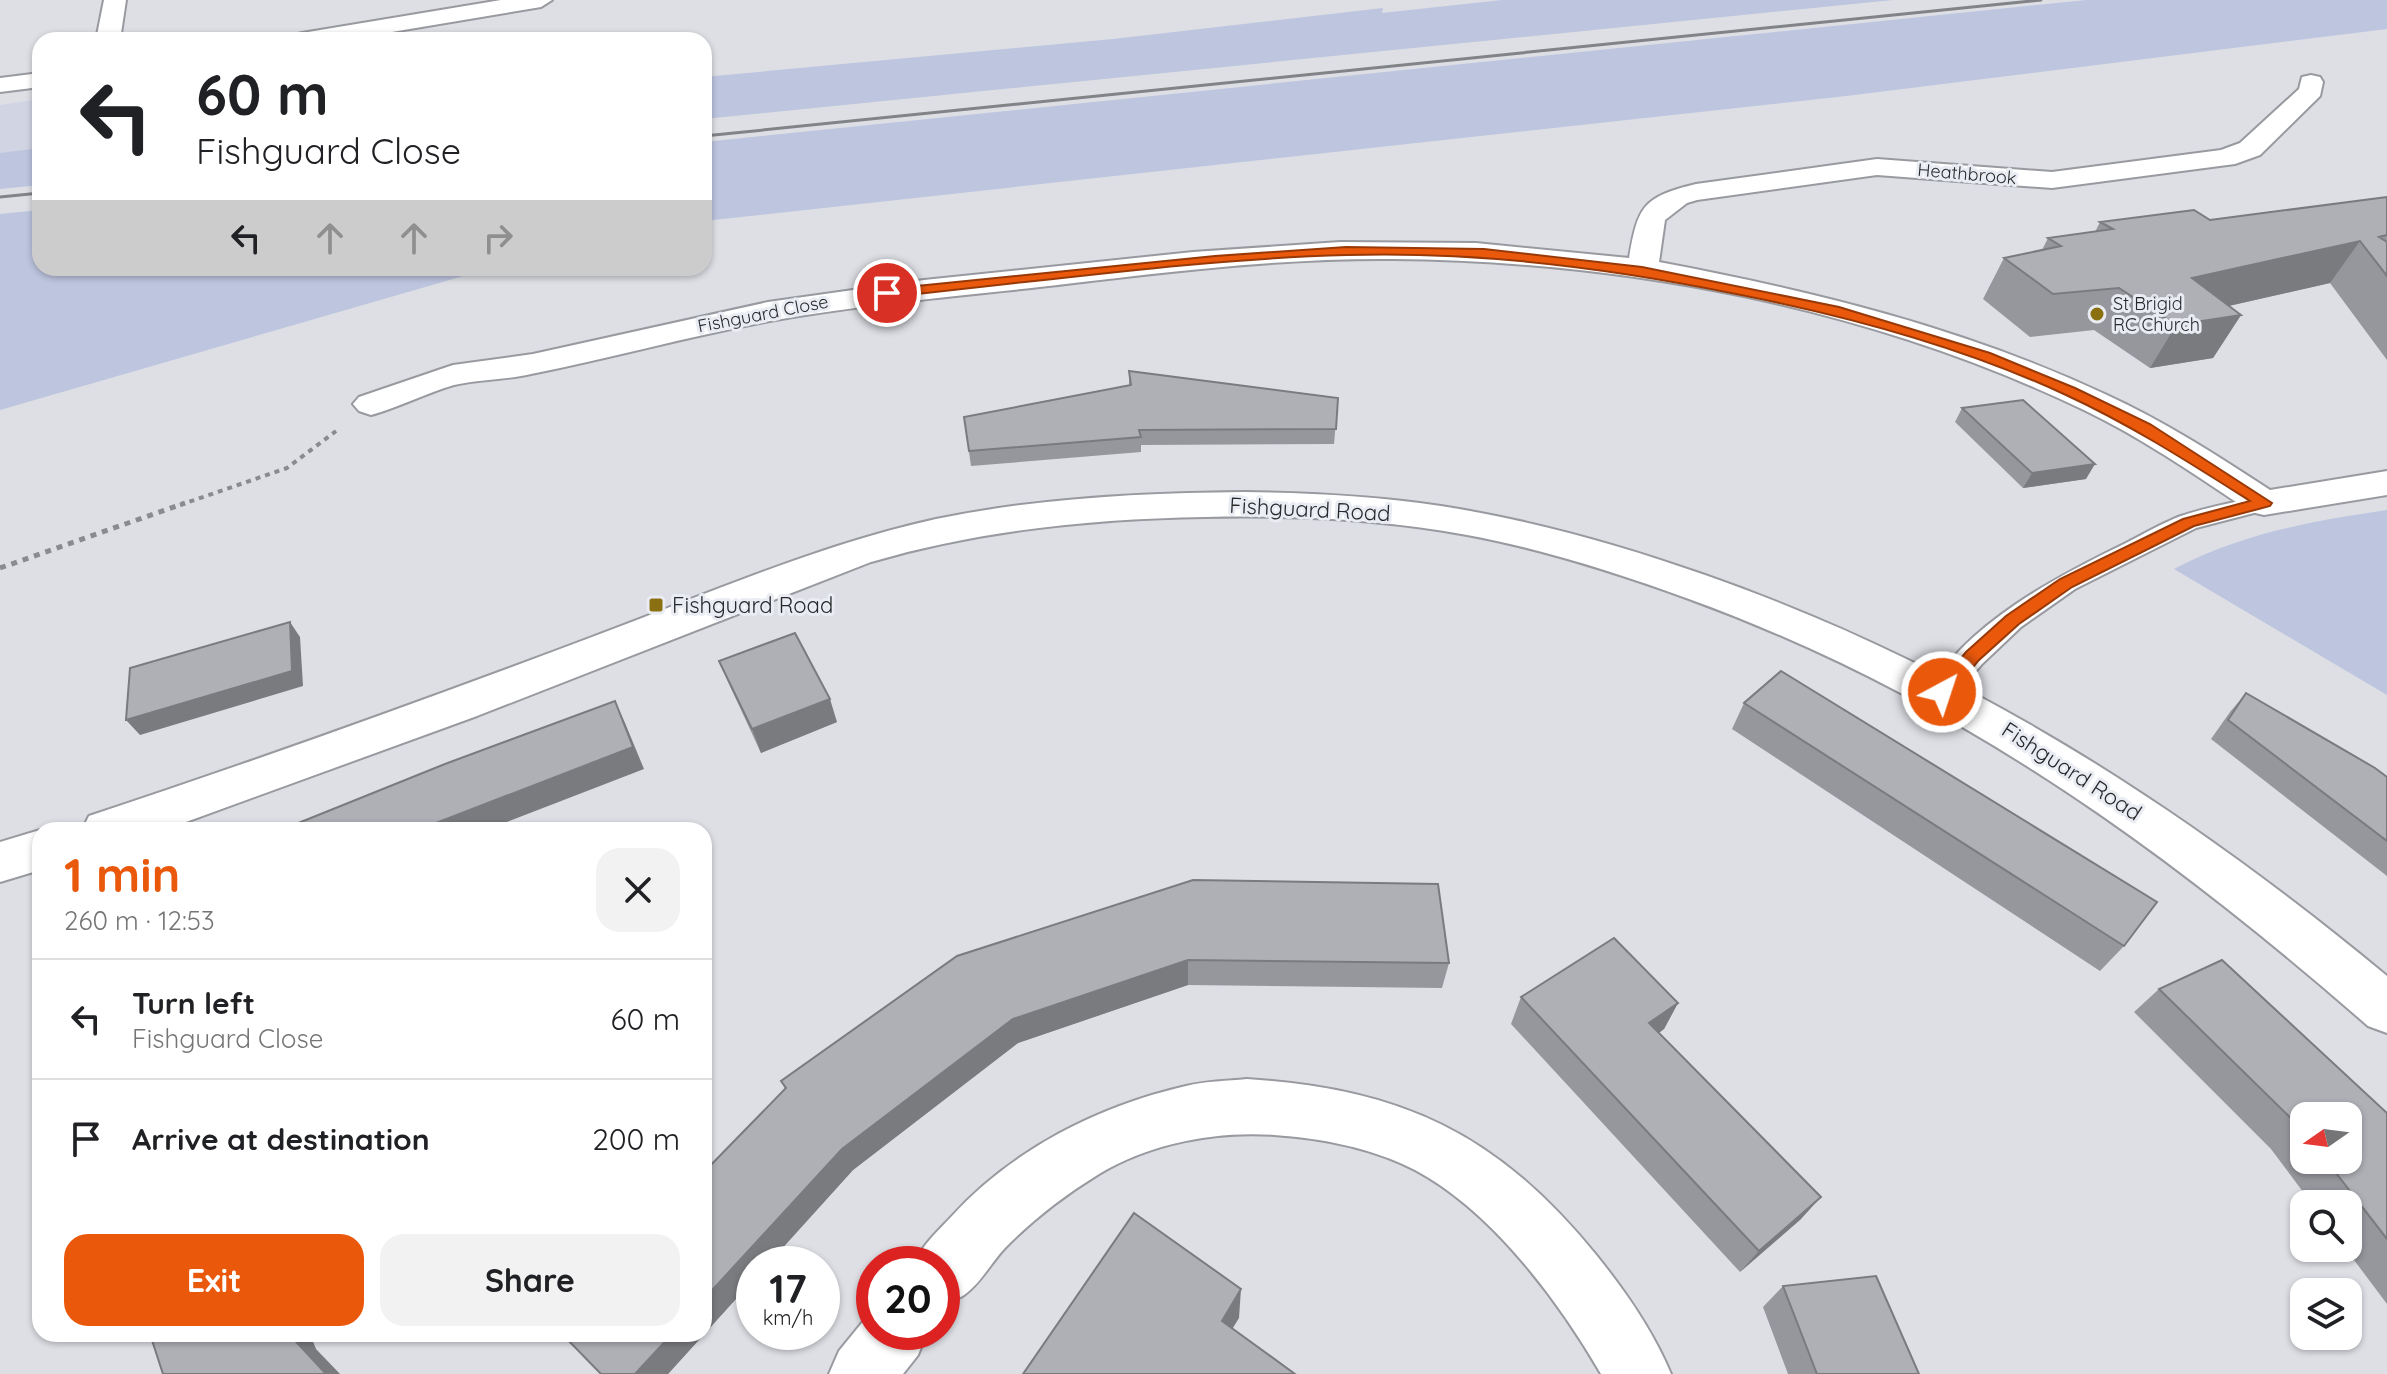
<!DOCTYPE html>
<meta charset="utf-8">
<style>
body{margin:0;font-family:Quicksand,sans-serif;background:#f2f2f2;color:#202124;height:100vh;display:flex;flex-direction:column;font-size:30px;white-space:nowrap}
*{box-sizing:border-box;margin:0}
p{font-size:26px;color:#757577}
.icon{flex:none;width:44px;height:44px;fill:none;stroke:currentColor;stroke-width:2;stroke-linecap:round;stroke-linejoin:round}
.map{position:relative;flex:1;overflow:hidden}
.drawer{position:absolute;left:32px;top:822px;width:680px;height:520px;display:flex;flex-direction:column;background:#fff;border-radius:24px;box-shadow:0 2px 6px #0004}
.drawer>*{flex:none}
.banner{position:absolute;left:32px;top:32px;width:680px;height:244px;border-radius:24px;box-shadow:0 2px 6px #0004;background:#fff;color:#202124;overflow:hidden}
.needle{width:52px;rotate:256deg}
.tools{position:absolute;left:2290px;top:1102px;display:grid;gap:16px}
.tools a{display:grid;place-items:center;width:72px;height:72px;border-radius:16px;background:#fff;box-shadow:0 2px 6px #0004;font-size:40px}
.speed{position:absolute;left:736px;top:1246px;display:flex;gap:16px;font-size:40px;font-weight:700;text-align:center}
.speed>*{display:grid;place-content:center;width:104px;height:104px;border-radius:50%;background:#fff;box-shadow:0 2px 6px #0004;line-height:1}
.speed small{font-size:20px;font-weight:400}
.speed .limit{border:12px solid #d22;background:#fff;color:#111}
.pin{position:absolute;display:grid;place-items:center;width:68px;height:68px;color:#fff;margin:-34px;border:4px solid #fff;border-radius:50%;box-shadow:0 2px 8px #0007}
.me{position:absolute;width:88px;margin:-44px;rotate:40deg;stroke-linejoin:round;filter:drop-shadow(0 0 6px #0008)}
.turn{display:flex;align-items:center;gap:28px;height:168px;padding:0 32px;font-size:36px}
.turn .icon{width:104px;height:104px;stroke-width:2.5}
.turn b{display:block;font-size:56px;line-height:68px}
.lanes{display:flex;align-items:center;height:76px;padding:0 32px;background:#0003;justify-content:center;gap:40px;direction:ltr}
.lanes .off{opacity:.35}
.round{display:grid;place-items:center;flex:none;width:84px;height:84px;border-radius:24px;background:#f2f2f2}
.headline{display:flex;align-items:center;justify-content:space-between;height:136px;padding:0 32px}
h1{font-size:48px;font-weight:700;line-height:60px;color:#ea580c}
.action{display:flex;gap:16px;margin-top:auto;padding:16px 32px}
.action a{flex:1;height:92px;border-radius:24px;background:#ea580c;color:#fff;font-size:32px;font-weight:700;line-height:92px;text-align:center}
.action a+a{background:#f2f2f2;color:#202124}
ul{padding:0;list-style:none}
li{display:flex;align-items:center;gap:24px;height:120px;padding:0 32px;border-top:2px solid #e0e0e0}
li div{flex:1}
li b{display:block;font-size:30px}
li em{font-style:normal}
.map>svg:first-child{display:block}
</style>
<div class="map">
<svg width="2387" height="1374" viewBox="0 0 2387 1374">
<rect width="100%" height="100%" fill="#dddfe5"/>
<path fill="#d1d4e2" d="M 40,99 L 40,149 L 0,155 L 0,105 Z"/>
<path fill="#bdc5df" d="M 1502,0 L 1893,0 L 704,119 L 704,77 L 1113,39 L 1383,8 L 1382,13 Z
M 2086,0 L 2387,0 L 2387,29 L 1846,96 L 704,221 L 704,142 Z
M 40,148 L 40,185 L 0,189 L 0,153 Z
M 40,210 L 40,268 L 491,268 L 0,410 L 0,214 Z
M 2387,510 L 2387,695 L 2174,569 C 2242,533 2312,521 2387,510 Z"/>
<g fill="none" stroke-linecap="round" stroke-linejoin="round">
<g stroke="#989aa0" stroke-width="4">
<path id="lane" d="M 2264,495 L 2273,498 L 2276,503 L 2273,508 L 2196,528 L 2075,589 L 2021,627 L 1982,664 L 1952,699 L 1942,702 L 1932,699 L 1928,692 C 1967,623 2058,576 2126,543 C 2144,534 2162,523 2181,516 C 2207,507 2237,502 2264,495 Z"/>
</g>
<g stroke="#989aa0" stroke-width="4">
<path id="street" d="M 104,0 L 126,0 L 120,40 L 96,40 Z
M 2311,75 L 2320,77 L 2323,82 L 2320,96 L 2260,155 L 2235,164 L 2052,188 L 1877,175 L 1697,200 L 1687,203 L 1665,220 L 1659,262 C 1813,291 1964,328 2107,395 C 2164,421 2218,456 2270,490 L 2387,471 L 2387,495 L 2264,515 L 2251,512 C 2196,475 2142,438 2084,410 C 1869,307 1628,261 1392,259 C 1268,258 1145,275 1022,289 C 937,298 854,306 770,321 C 690,336 611,358 531,374 C 506,380 479,379 454,385 C 426,393 400,407 371,415 L 359,411 L 353,404 L 359,397 L 453,365 L 533,354 L 768,302 L 924,280 L 1193,252 L 1340,242 L 1476,243 L 1629,258 C 1638,207 1642,197 1696,184 L 1877,159 L 2052,172 L 2221,150 L 2240,143 L 2299,89 L 2302,77 Z
M 1244,492 C 1310,493 1376,496 1441,506 C 1531,520 1620,545 1705,575 C 1962,665 2179,804 2387,976 L 2387,1033 L 2368,1026 C 2160,844 1950,694 1689,599 C 1617,573 1543,549 1467,535 C 1381,519 1292,515 1205,517 C 1092,519 980,530 871,562 L 477,716 L 164,830 L 82,830 L 89,816 C 258,760 425,700 592,637 C 705,595 818,545 936,519 C 1038,498 1141,493 1244,492 Z
M 40,830 L 40,870 L 0,882 L 0,842 Z
M 1247,1079 C 1403,1089 1498,1134 1597,1256 C 1626,1292 1653,1331 1671,1374 L 1601,1374 C 1558,1300 1492,1211 1415,1170 C 1372,1148 1321,1138 1274,1135 C 1215,1131 1151,1143 1099,1174 C 1065,1195 1032,1220 1004,1249 C 991,1263 980,1284 964,1295 C 958,1299 949,1301 942,1304 L 942,1264 L 914,1264 C 922,1245 938,1231 952,1216 C 1013,1149 1099,1106 1186,1086 C 1206,1081 1227,1081 1247,1079 Z
M 874,1308 L 874,1332 L 927,1332 L 918,1355 L 903,1374 L 829,1374 L 839,1351 Z"/>
</g>
<g stroke="#989aa0" stroke-width="4">
<path id="secondary" d="M 501,0 L 552,0 L 541,7 L 344,40 L 290,40 L 294,35 L 302,33 Z
M 40,73 L 40,87 L 0,92 L 0,78 Z"/>
</g>
<path stroke="#898b8f" stroke-width="4" stroke-dasharray="5 5" stroke-linecap="butt" d="M 180,505 L 287,468 L 336,431"/>
<path stroke="#898b8f" stroke-width="5" stroke-dasharray="6 6" stroke-linecap="butt" d="M 0,568 L 185,503"/>
<use href="#lane" fill="#fff" fill-rule="evenodd"/>
<use href="#street" fill="#fff" fill-rule="evenodd"/>
<use href="#secondary" fill="#fff" fill-rule="evenodd"/>
<path stroke="#818387" stroke-width="3" d="M 704,136 L 2041,0
M 0,197 L 40,193"/>
</g>
<path fill="#96979d" fill-rule="evenodd" d="M 2387,197 L 2387,360 L 2330,283 L 2229,306 L 2241,315 L 2213,358 L 2150,368 L 2094,330 L 2030,337 L 1983,299 L 2004,258 L 2042,250 L 2048,238 L 2095,232 L 2100,222 L 2210,220 Z
M 1129,371 L 1338,398 L 1334,444 L 1141,445 L 1141,452 L 971,466 L 964,417 L 1129,385 Z
M 1962,408 L 2086,479 L 2023,488 L 1955,422 Z
M 719,661 L 837,722 L 761,753 L 729,684 Z
M 2246,693 L 2387,777 L 2387,876 L 2211,739 L 2230,712 Z
M 1744,703 L 2124,946 L 2100,971 L 1732,729 Z
M 957,956 L 1449,963 L 1442,988 L 1188,985 L 1018,1043 L 853,1170 L 768,1264 L 754,1264 L 754,1279 L 668,1374 L 601,1374 L 785,1089 L 781,1081 Z
M 2159,989 L 2387,1113 L 2387,1304 L 2345,1248 L 2348,1248 L 2348,1204 L 2312,1204 L 2271,1149 L 2134,1012 ZM 2304,1116 L 2348,1160 L 2304,1160 Z
M 1521,997 L 1678,1003 L 1664,1029 L 1659,1033 L 1801,1219 L 1740,1272 L 1511,1024 Z
M 1783,1286 L 1919,1374 L 1788,1374 L 1763,1307 Z"/>
<path fill="#7a7b7f" d="M 2360,241 L 2330,283 L 2166,320 L 2192,278 Z
M 2241,315 L 2213,358 L 2150,368 L 2176,325 Z
M 2095,464 L 2086,479 L 2023,488 L 2032,473 Z
M 290,622 L 300,637 L 303,686 L 140,735 L 126,720 Z
M 830,699 L 837,722 L 761,753 L 752,729 Z
M 615,701 L 625,723 L 644,769 L 486,830 L 424,830 L 423,828 Z
M 1188,960 L 1188,985 L 1018,1043 L 853,1170 L 768,1264 L 754,1264 L 754,1279 L 668,1374 L 635,1374 L 672,1334 L 704,1334 L 704,1299 L 842,1149 L 1013,1019 Z
M 1678,1003 L 1664,1029 L 1636,1049 L 1649,1023 Z
M 1821,1197 L 1801,1219 L 1740,1272 L 1759,1251 Z
M 1241,1289 L 1239,1318 L 1220,1349 L 1222,1321 Z
M 289,1334 L 310,1334 L 316,1349 L 340,1374 L 326,1374 Z"/>
<path fill="#aeb0b6" stroke="#7a7b7f" stroke-width="2" d="M 2387,197 L 2387,235 L 2379,237 L 2387,242 L 2387,276 L 2360,241 L 2192,278 L 2241,315 L 2176,325 L 2119,288 L 2053,294 L 2004,258 L 2061,246 L 2048,238 L 2113,229 L 2100,222 L 2194,210 L 2210,220 Z
M 1129,371 L 1338,398 L 1336,429 L 1139,430 L 1141,437 L 969,451 L 964,417 L 1131,385 Z
M 2023,400 L 2095,464 L 2032,473 L 1962,408 Z
M 290,622 L 292,671 L 126,720 L 130,668 Z
M 795,633 L 830,699 L 752,729 L 719,661 Z
M 1781,671 L 2157,902 L 2124,946 L 1744,703 Z
M 2246,693 L 2375,768 L 2387,777 L 2387,841 L 2228,720 Z
M 615,701 L 633,747 L 423,828 L 424,830 L 281,830 L 445,764 Z
M 1193,880 L 1438,884 L 1449,963 L 1188,960 L 1013,1019 L 842,1149 L 704,1299 L 704,1172 L 786,1088 L 781,1081 L 957,956 Z
M 1614,938 L 1678,1003 L 1649,1023 L 1821,1197 L 1759,1251 L 1521,997 Z
M 2222,960 L 2387,1113 L 2387,1239 L 2326,1160 L 2348,1160 L 2348,1116 L 2304,1116 L 2304,1131 L 2159,989 Z
M 1134,1213 L 1241,1289 L 1222,1321 L 1295,1374 L 1023,1374 Z
M 1876,1276 L 1919,1374 L 1817,1374 L 1783,1286 Z
M 150,1334 L 289,1334 L 326,1374 L 163,1374 Z
M 562,1334 L 672,1334 L 635,1374 L 601,1374 Z"/>
<path fill="#ea580c" stroke="#983908" stroke-width="2" d="M 1346,247 L 1484,249 L 1642,267 L 1839,307 L 1990,353 L 2075,388 L 2150,424 L 2272,503 L 2270,506 L 2194,526 L 2072,587 L 2019,624 L 1978,661 L 1949,697 L 1942,699 L 1933,692 L 1966,652 L 2006,616 L 2060,579 L 2183,519 L 2250,501 C 2190,463 2131,425 2066,395 C 1963,347 1852,317 1741,295 C 1611,268 1480,251 1347,255 C 1194,259 1040,282 887,297 L 881,293 L 887,289 L 1215,256 Z"/>
<g fill="#8a7011" stroke="#eaecf3" stroke-width="3">
<circle cx="2097" cy="314" r="8"/>
<rect x="648" y="597" width="16" height="16" rx="4"/>
</g>
<g text-anchor="middle" stroke-width="6" stroke-linejoin="round" paint-order="stroke">
<g font-size="18" fill="#28292b" stroke="#eaecf3">
<text transform="translate(1967 174) rotate(5)" y="6">Heathbrook</text>
<text transform="translate(763 314) rotate(-11)" y="6">Fishguard Close</text>
</g>
<g font-size="18" fill="#28292b" stroke="#eaecf3" text-anchor="start">
<text x="2113" y="310">St Brigid<tspan x="2113" dy="21">RC Church</tspan></text>
</g>
<g font-size="22" fill="#28292b" stroke="#eaecf3">
<text transform="translate(1310 509) rotate(3)" y="8">Fishguard Road</text>
<text transform="translate(2072 771) rotate(33)" y="8">Fishguard Road</text>
</g>
<g font-size="22" fill="#28292b" stroke="#eaecf3" text-anchor="start">
<text x="672" y="613">Fishguard Road</text>
</g>
</g>
</svg>
<div class="tools">
<a><svg class="needle" viewBox="-14 -14 28 28"><path d="M0-13l5 13h-10z" fill="#e53935"/><path d="M0 13l5-13h-10z" fill="#757577"/></svg></a>
<a><svg class="icon" aria-label="search" viewBox="0 0 24 24"><circle cx="10" cy="10" r="6"/><path d="M15 15l6 6"/></svg></a>
<a><svg class="icon" aria-label="layers" viewBox="0 0 24 24"><path d="M12 4l9 5-9 5-9-5zM3 14l9 5 9-5"/></svg></a>
</div>
<div class="speed"><div>17<small>km/h</small></div><div class="limit">20</div></div>
<div class="pin" style="left:887px;top:293px;background:#d93025"><svg class="icon" aria-label="arrive" viewBox="0 0 24 24"><path d="M6 21V4h12l-3 4 3 4H6"/></svg></div>
<svg class="me" style="left:1942px;top:692px" viewBox="-20 -20 40 40"><circle r="17" fill="#ea580c" stroke="#fff" stroke-width="3"/><path d="M0-11L8 9 0 5-8 9z" fill="#fff"/></svg>
<div class="banner">
<div class="turn"><svg class="icon" aria-label="left" viewBox="0 0 24 24"><path d="M17 20v-9H6M10 6l-5 5 5 5"/></svg><div><b>60 m</b>Fishguard Close</div></div>
<div class="lanes"><svg class="icon" aria-label="left" viewBox="0 0 24 24"><path d="M17 20v-9H6M10 6l-5 5 5 5"/></svg><svg class="icon off" aria-label="ahead" viewBox="0 0 24 24"><path d="M12 20V5M6 11l6-6 6 6"/></svg><svg class="icon off" aria-label="ahead" viewBox="0 0 24 24"><path d="M12 20V5M6 11l6-6 6 6"/></svg><svg class="icon off" aria-label="right" viewBox="0 0 24 24"><path d="M7 20v-9h11M14 6l5 5-5 5"/></svg></div>
</div>
<section class="drawer">
<div class="headline"><div><h1>1 min</h1><p>260 m · 12:53</p></div><a class="round"><svg class="icon" aria-label="close" viewBox="0 0 24 24"><path d="M6 6l12 12M18 6L6 18"/></svg></a></div>
<ul>
<li><svg class="icon" aria-label="left" viewBox="0 0 24 24"><path d="M17 20v-9H6M10 6l-5 5 5 5"/></svg><div><b>Turn left</b><p>Fishguard Close</p></div><em>60 m</em></li>
<li><svg class="icon" aria-label="arrive" viewBox="0 0 24 24"><path d="M6 21V4h12l-3 4 3 4H6"/></svg><div><b>Arrive at destination</b></div><em>200 m</em></li>
</ul>
<div class="action"><a>Exit</a><a>Share</a></div>
</section>
</div>
